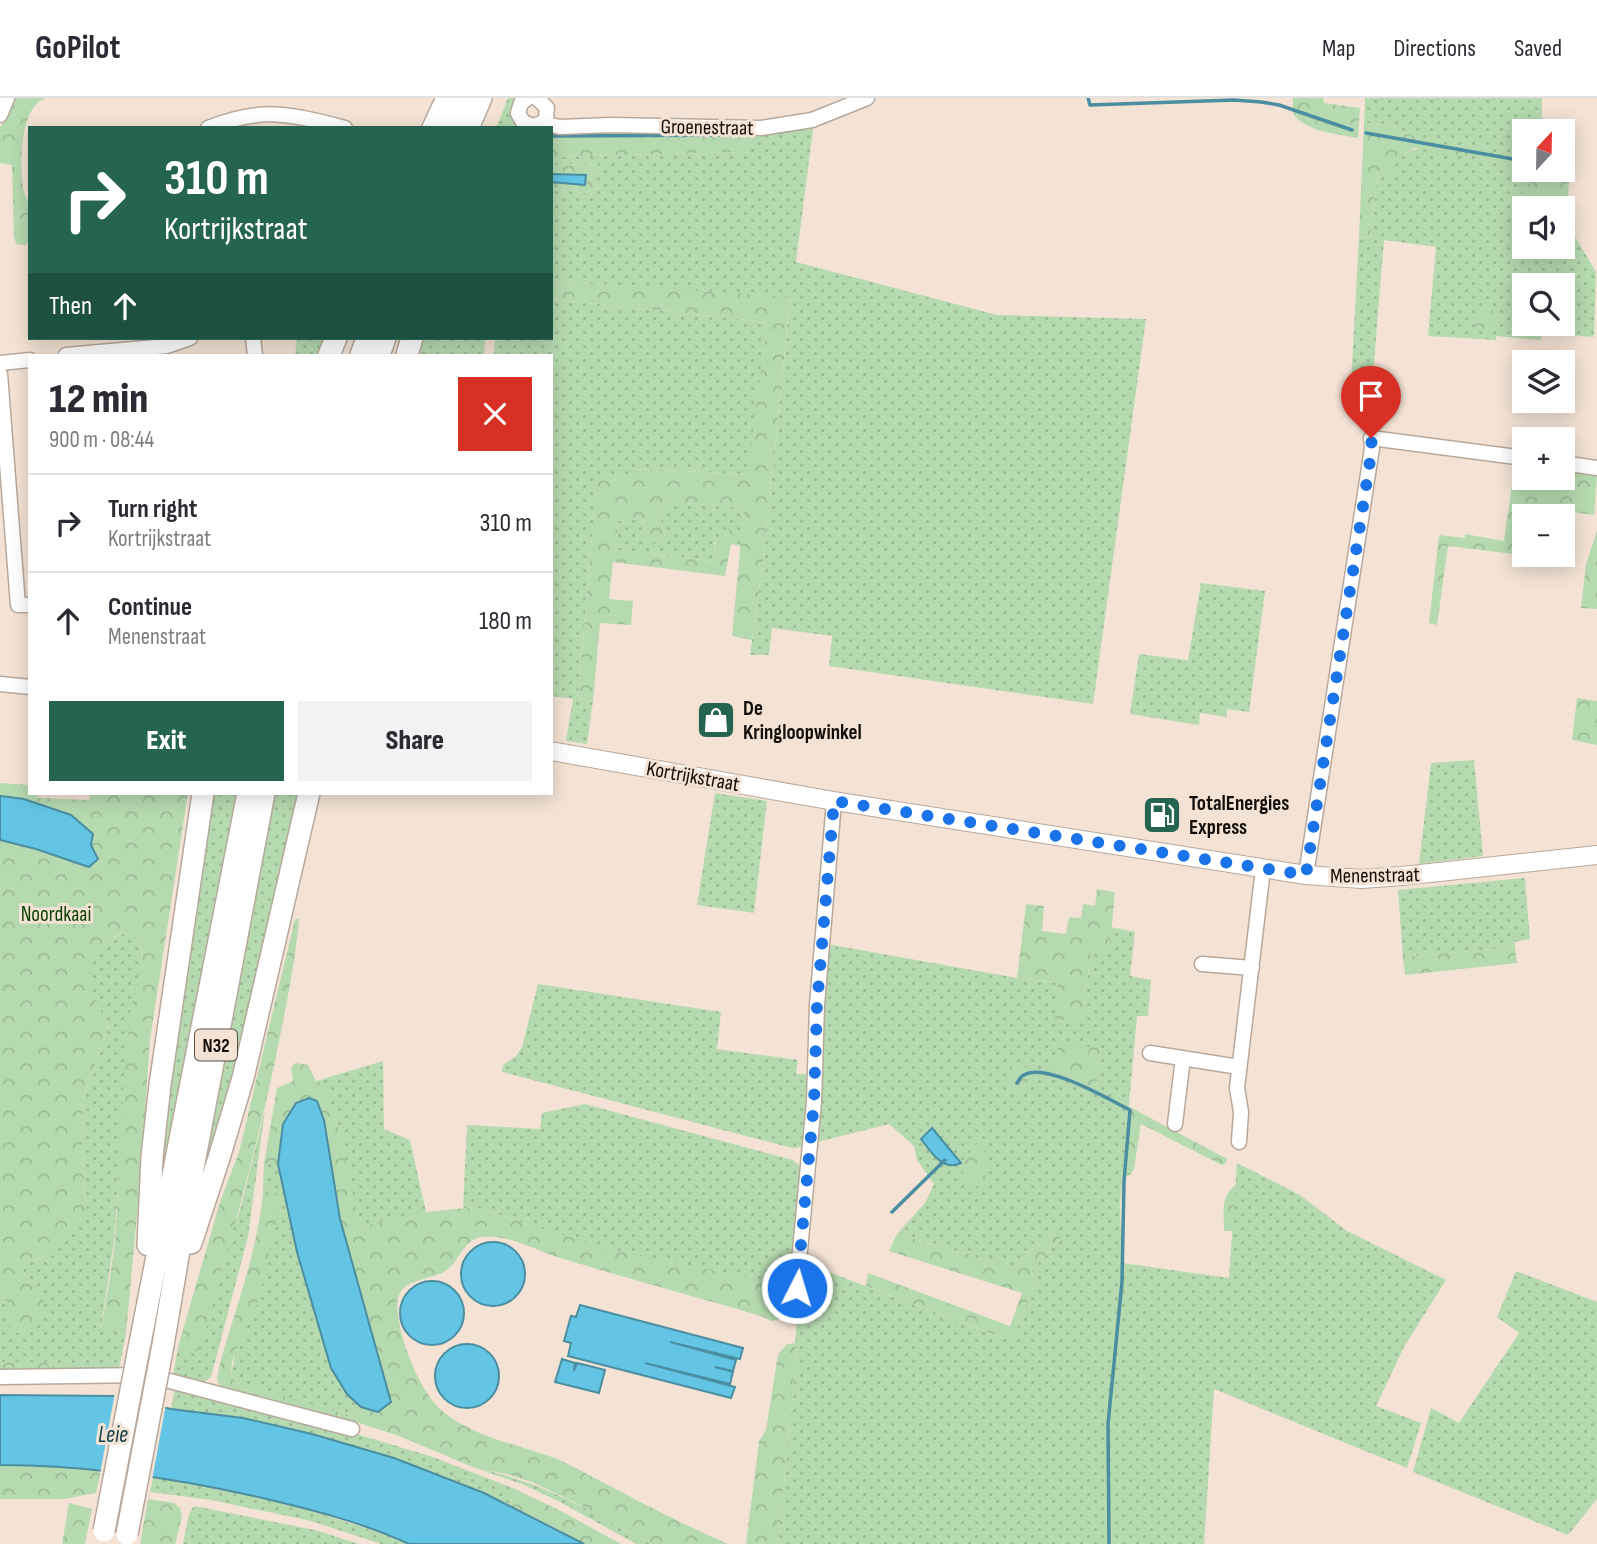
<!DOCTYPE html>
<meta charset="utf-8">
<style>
body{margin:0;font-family:"Sofia Sans Condensed",sans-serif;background:#f2f2f3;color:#2b2b33;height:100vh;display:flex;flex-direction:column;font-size:26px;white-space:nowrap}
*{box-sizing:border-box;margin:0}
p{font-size:23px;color:#7c7c81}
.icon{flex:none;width:38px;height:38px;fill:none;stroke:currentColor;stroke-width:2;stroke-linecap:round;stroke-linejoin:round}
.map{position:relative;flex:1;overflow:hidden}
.side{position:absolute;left:28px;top:256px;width:525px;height:441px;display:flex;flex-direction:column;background:#fff;border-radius:0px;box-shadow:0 4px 18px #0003}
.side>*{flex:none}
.hud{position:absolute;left:28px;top:28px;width:525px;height:214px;border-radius:0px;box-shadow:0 4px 18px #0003;background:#256451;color:#fff;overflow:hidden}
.needle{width:46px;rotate:22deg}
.fabs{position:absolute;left:1512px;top:21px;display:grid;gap:14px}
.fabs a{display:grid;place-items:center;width:63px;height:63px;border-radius:0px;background:#fff;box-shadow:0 4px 18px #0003;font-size:35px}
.pin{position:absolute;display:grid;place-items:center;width:60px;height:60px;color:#fff;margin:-72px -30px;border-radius:50% 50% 50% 0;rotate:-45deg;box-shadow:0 0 7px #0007}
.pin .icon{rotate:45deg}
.me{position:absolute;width:77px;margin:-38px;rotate:5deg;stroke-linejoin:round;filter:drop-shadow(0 0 5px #0008)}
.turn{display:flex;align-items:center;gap:24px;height:147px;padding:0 21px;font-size:32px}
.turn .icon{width:91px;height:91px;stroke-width:2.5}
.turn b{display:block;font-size:49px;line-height:60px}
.then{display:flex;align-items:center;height:66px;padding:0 21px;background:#0003;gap:14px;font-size:26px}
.round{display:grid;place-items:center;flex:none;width:74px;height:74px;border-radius:0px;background:#f2f2f3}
.head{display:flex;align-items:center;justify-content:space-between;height:119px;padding:0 21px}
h1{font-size:42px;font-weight:800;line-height:52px}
.cta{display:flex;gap:14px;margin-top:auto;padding:14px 21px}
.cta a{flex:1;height:80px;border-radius:0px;background:#256451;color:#fff;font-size:28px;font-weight:800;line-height:80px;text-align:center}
.cta a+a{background:#f2f2f3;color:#2b2b33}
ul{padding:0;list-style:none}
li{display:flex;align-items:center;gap:21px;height:98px;padding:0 21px;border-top:2px solid #e1e1e2}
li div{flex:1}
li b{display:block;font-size:26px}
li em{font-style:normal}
header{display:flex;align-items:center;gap:42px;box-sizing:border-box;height:98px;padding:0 35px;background:#fff;border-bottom:2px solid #e1e1e2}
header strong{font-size:33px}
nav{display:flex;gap:38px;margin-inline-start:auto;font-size:24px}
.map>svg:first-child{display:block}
</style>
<header>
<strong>GoPilot</strong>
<nav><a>Map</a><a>Directions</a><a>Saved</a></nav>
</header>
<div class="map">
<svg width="1597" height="1446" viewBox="0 0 1597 1446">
<defs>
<pattern id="grass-dots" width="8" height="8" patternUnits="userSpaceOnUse" patternTransform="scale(1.75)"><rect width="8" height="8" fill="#b6dab0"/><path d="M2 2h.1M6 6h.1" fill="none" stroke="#9bba96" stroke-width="1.8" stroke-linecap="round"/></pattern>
<pattern id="forest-crowns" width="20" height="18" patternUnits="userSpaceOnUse" patternTransform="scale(1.75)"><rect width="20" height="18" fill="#b6dab0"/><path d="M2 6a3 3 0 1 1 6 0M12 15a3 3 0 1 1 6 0" fill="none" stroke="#9bba96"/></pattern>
</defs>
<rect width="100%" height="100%" fill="#f4e3d5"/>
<path fill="url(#grass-dots)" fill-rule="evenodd" d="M 508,0 L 519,0 L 522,30 L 496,30 Z
M 1365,0 L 1542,0 L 1542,33 L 1524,33 L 1524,61 L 1477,52 L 1479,60 L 1535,74 L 1529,89 L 1523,92 L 1524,149 L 1563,149 L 1563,113 L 1568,113 L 1570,130 L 1596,174 L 1594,239 L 1542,235 L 1541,242 L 1496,238 L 1496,242 L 1428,238 L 1436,149 L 1384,142 L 1371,301 L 1350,303 L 1359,139 L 1370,140 L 1378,73 C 1395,66 1406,50 1426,50 L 1422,43 L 1392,28 L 1364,25 ZM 1524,187 L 1563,187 L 1563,226 L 1524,226 Z
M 814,24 L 796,164 L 997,217 L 1146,221 L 1093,606 L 829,568 L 832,538 L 772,530 L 769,557 L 750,557 L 767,431 L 790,200 L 551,183 L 551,91 L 596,96 L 598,66 L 551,67 L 551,59 L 748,54 L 748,39 L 551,45 L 551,32 Z
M 551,201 L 767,224 L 749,376 L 635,371 L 634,382 L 597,378 L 578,601 L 593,603 L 587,646 L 566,643 L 573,601 L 551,598 L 551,257 L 494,257 L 495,240 L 551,240 Z
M 297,240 L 324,240 L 317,257 L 295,257 Z
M 424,240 L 485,240 L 484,257 L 419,257 Z
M 663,403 L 744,410 L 741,448 L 730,446 L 733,435 L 715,444 L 713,463 L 615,452 L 618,423 L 642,419 L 646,438 L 658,445 L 665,435 L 661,423 Z
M 1201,485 L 1265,493 L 1249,614 L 1227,611 L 1227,619 L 1200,615 L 1199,627 L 1130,616 L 1139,556 L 1188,562 Z
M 1474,662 L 1483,758 L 1419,766 L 1431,665 Z
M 210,695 L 237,695 L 168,1078 L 162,1071 L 162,1046 Z
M 274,695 L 302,695 L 253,911 L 209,1070 L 197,1087 Z
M 715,695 L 767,703 L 754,815 L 697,807 Z
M 1525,780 L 1530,841 L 1514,844 L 1515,849 L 1403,859 L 1398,792 Z
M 1111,829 L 1135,834 L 1130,878 L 1151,882 L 1148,918 L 1137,918 L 1120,1106 L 1122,1165 L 1229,1180 L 1237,1065 L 1300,1097 L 1347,1133 L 1446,1182 L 1404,1249 L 1376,1308 L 1421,1325 L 1407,1370 L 1214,1291 L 1204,1446 L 778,1446 L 797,1254 L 795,1245 L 802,1164 L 1003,1240 L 1010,1240 L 1016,1233 L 1034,1187 L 1032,1175 L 1034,1169 L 1060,1142 L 1054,1134 L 1033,1151 L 1014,1170 L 897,1136 L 925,1105 L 934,1086 L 917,1062 L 914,1048 L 889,1026 L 814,1045 L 827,846 L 1017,880 L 1059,885 L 1082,924 L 1091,853 L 1109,855 ZM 1100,950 L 1096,991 L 1067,979 Z
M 128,835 L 137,838 C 148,860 137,891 131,913 L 114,1143 L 101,1230 L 126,1236 L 119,1271 L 49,1271 L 47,1264 L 0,1264 L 0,1204 L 8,1203 L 36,1187 L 24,1175 L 24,1165 L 52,1157 L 86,1109 L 82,1056 L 83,1000 L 108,929 C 96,904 77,869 103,847 C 112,840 117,837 128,835 Z
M 538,886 L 721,914 L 717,951 L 798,962 L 796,976 L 808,976 L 802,1049 L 792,1050 L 502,974 L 503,967 L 516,958 L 522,949 Z
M 383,963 L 384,1031 L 410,1042 L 426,1114 L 359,1129 L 335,1014 L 316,983 Z
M 585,1006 L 793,1062 L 801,1069 L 789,1214 L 779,1221 L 783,1209 L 475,1109 L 463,1110 L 467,1027 L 540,1031 L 542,1015 Z
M 265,1012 L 248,1139 L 211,1279 L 204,1284 L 173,1277 L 178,1249 L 187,1254 L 240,1112 Z
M 264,1066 L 278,1066 L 297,1154 L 331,1269 L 347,1296 L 361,1309 L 353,1318 L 251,1290 L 235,1284 L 231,1276 L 271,1093 L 263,1094 Z
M 1516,1173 L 1597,1204 L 1597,1401 L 1568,1437 L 1413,1374 L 1431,1310 L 1459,1325 L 1519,1235 L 1497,1219 Z
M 175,1290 L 343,1332 L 433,1359 L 515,1391 L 509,1408 L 484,1395 L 361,1350 L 243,1320 L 171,1311 Z
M 475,1370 C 541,1383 593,1414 651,1446 L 636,1446 L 560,1404 L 522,1386 Z
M 153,1379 C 217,1388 281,1403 343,1423 C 365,1430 388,1436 409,1446 L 381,1446 L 311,1423 L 211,1402 L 150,1394 Z
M 194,1408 L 315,1432 L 359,1446 L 183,1446 L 189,1416 Z"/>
<path fill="url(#forest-crowns)" d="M 13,0 L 46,0 C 19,9 20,67 23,89 C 24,97 29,103 30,110 C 31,121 30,132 30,143 L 25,147 L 16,146 L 14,139 L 12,67 L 0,65 L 0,29 L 7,20 Z
M 1293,0 L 1323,0 L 1324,5 L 1360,10 L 1358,40 C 1337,36 1307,34 1293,16 Z
M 1364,25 L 1392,28 L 1422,43 L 1471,50 L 1470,58 L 1466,58 L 1414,50 L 1398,61 L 1391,75 L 1378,73 L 1370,140 L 1359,139 Z
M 748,38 L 748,54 L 551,59 L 551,45 Z
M 1477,51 L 1524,61 L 1524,71 L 1479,60 L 1476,57 Z
M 1563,64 L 1567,64 L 1569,69 L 1568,113 L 1563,113 L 1563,110 L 1524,110 L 1523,116 L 1522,98 L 1523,92 L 1529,89 L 1535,74 L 1527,72 L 1563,72 Z
M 598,66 L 596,96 L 551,91 L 551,84 L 584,87 L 586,77 L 551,76 L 551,67 Z
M 551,183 L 790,199 L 767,431 L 752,542 L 732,538 L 744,410 L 663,403 L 661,423 L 665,435 L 657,446 L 646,438 L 642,419 L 618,423 L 615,452 L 713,463 C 715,450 714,437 729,431 L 733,435 L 725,478 L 613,464 L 609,501 L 633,503 L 631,527 L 600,525 L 593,603 L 578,601 L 597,377 L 634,381 L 634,371 L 748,376 L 767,224 L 551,201 Z
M 1475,210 L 1496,213 L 1496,231 L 1474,230 Z
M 1515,365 L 1524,367 L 1524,380 L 1563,380 L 1563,372 L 1597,377 L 1594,417 L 1529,408 L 1528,418 L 1524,418 L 1521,457 L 1448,448 L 1437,527 L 1429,525 L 1439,437 L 1465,440 L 1465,436 L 1504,443 Z
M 1597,433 L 1597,511 L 1581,510 L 1586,466 Z
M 1577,600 L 1597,603 L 1597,647 L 1572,642 Z
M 0,685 L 30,687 L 30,695 L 37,695 L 38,700 L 89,702 L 91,695 L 188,695 L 150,942 L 140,1085 L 126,1236 L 101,1231 C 106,1201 112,1171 115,1141 C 120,1066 121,991 130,916 C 134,891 149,862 137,838 C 124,834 116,836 107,844 C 78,868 95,900 108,929 L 83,1000 L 82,1056 L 86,1109 L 81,1124 L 75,1134 L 52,1157 L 24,1165 L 24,1175 L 36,1187 L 44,1199 L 40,1221 L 27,1240 L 11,1231 L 6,1212 L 8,1203 L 0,1204 L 0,742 L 98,761 L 91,747 L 24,701 L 0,698 Z
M 1097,791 L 1115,794 L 1109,856 L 1091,854 L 1082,924 L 1055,921 L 1058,885 L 1017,880 L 1026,806 L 1044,808 L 1042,833 L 1066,836 L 1069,819 L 1081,820 L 1083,806 L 1095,808 Z
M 295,821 L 299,821 C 295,868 285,913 276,959 C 255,1057 228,1153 201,1249 L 194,1255 L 187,1254 L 178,1249 L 220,1104 L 239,1054 Z
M 1515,849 L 1517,865 L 1405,877 L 1403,859 Z
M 1059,946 L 1100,950 L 1096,991 L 1067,979 L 1051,975 Z
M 295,965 L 308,967 L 316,983 L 323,986 L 335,1014 L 360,1129 L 417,1115 L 475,1109 L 607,1151 L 756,1181 L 779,1195 L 783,1209 L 779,1221 L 772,1223 L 761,1218 C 693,1198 625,1180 557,1159 C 535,1152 505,1135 481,1139 C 461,1142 459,1170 439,1176 C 415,1185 393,1183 398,1217 C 401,1245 420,1293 441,1312 C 474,1340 518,1346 557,1361 C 576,1369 595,1381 614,1390 C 651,1410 689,1429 728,1446 L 651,1446 L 576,1405 L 534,1385 L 507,1376 L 475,1370 L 399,1338 L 350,1322 L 226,1291 L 219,1287 L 217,1280 L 221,1261 C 237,1207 258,1150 263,1094 L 271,1093 L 279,1097 L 278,1115 L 260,1198 L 232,1264 L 231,1276 L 235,1284 L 353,1318 L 361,1309 L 378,1314 L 391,1304 L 340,1121 L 324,1022 L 317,1003 L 283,1026 L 278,1066 L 264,1066 L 277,990 L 293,983 L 291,970 Z
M 1013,966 L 1038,972 L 1015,996 L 1002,984 Z
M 1128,1008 L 1227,1061 L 1226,1065 L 1222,1067 L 1141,1026 L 1134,1071 L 1130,1077 L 1123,1078 Z
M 978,1044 L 984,1050 L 985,1081 L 982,1086 L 973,1090 L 964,1082 L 961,1065 Z
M 1236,1087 L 1233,1133 L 1224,1133 C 1224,1115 1220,1098 1236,1087 Z
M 1054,1134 L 1060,1136 L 1060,1142 L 1034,1169 L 1032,1175 L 1034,1187 L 1016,1233 L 1010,1240 L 1003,1240 L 866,1188 L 868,1175 L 1010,1228 L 1022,1195 L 889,1153 L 897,1136 L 1014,1170 L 1033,1151 Z
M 795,1245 L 797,1254 L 778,1446 L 746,1446 L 759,1343 L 766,1332 L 778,1256 L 787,1246 Z
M 0,1264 L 48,1264 L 49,1271 L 0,1273 Z
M 0,1367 L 58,1367 L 101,1372 L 96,1395 L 64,1401 L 0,1401 Z
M 515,1391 L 561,1413 L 621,1446 L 584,1446 L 509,1408 Z
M 148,1401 L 174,1405 L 180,1410 L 182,1418 L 175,1446 L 140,1446 Z
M 69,1405 L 92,1411 L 85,1446 L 62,1446 Z"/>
<path fill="#63c5e3" stroke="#4b8ea1" stroke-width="2" d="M 551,76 L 586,77 L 585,87 L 551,84 Z
M 0,698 L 24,701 L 71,717 L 93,736 L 91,747 L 98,761 L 89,769 L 36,751 L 0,742 Z
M 309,1000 L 317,1003 L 324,1022 L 340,1121 L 391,1304 L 378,1314 L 361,1309 L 347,1296 L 331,1270 L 297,1154 L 278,1066 L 283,1026 L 296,1005 Z
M 932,1030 L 961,1065 C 943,1074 931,1054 921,1041 Z
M461 1176a32 32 0 1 1 64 0a32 32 0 1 1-64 0Z
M400 1215a32 32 0 1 1 64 0a32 32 0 1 1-64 0Z
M 580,1207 L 743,1250 L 740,1261 L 670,1244 L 736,1262 L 733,1273 L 715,1269 L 733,1274 L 730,1286 L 645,1265 L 735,1289 L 731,1300 L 568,1258 L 571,1245 L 564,1243 L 571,1218 L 576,1219 Z
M435 1278a32 32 0 1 1 64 0a32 32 0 1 1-64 0Z
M 562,1261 L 575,1265 L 574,1273 L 577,1265 L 605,1272 L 599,1295 L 555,1284 Z
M 0,1297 L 115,1298 L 171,1311 L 243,1320 L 312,1336 L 394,1360 L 484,1395 L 584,1446 L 409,1446 C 366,1426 317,1413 271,1402 C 182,1381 92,1367 0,1367 Z"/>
<path fill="#f4e3d5" d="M 115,1294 L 166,1306 L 152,1382 L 100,1376 Z"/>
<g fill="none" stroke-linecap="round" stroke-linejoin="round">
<path stroke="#4b8ea1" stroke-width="3.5" d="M 1088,0 L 1090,7 L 1234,2 L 1261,4 L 1279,7 L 1352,32
M 780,34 L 797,31
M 1366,35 L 1524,63
M 551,38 L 741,37
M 1563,67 L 1572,66
M 1017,985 C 1019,982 1021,978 1024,977 C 1046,964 1108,1001 1130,1012 L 1124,1083 L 1122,1184 L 1108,1326 L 1109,1446
M 892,1114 L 945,1062"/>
<g stroke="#b8a89b" stroke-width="17">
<path id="minor" d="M 528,0 L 521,5 L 518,15 L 523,24 L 533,28 L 542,25 L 560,29 L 611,27 L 761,30 L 812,22 L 867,0
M 537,0 L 547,10 L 546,20 L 542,25
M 0,17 L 7,0
M 208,30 C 262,8 291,16 345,30
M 253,240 L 255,257
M 66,257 L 167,248 L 190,240
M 0,265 L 30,262
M 0,276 L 18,507 L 30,507
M 1563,365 L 1597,370
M 0,586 L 30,589
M 1306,777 L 1372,350 L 1371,340 L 1524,360
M 1202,866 L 1252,870
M 1150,955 L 1239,969
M 1175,1026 L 1183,960
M 1239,1044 L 1241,1014 L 1237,990 L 1263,771
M 794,1216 L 814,1004 L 817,907 L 834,703
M 0,1279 L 147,1277 L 352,1331"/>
</g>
<g stroke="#b8a89b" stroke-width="20">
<path id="major" d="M 551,653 L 834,703 L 1306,777 L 1362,781 L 1402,778 L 1597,757"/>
</g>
<g stroke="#b8a89b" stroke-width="24">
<path id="highway" d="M 433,30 L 447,0
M 450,30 L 464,0
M 468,30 L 481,0
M 329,257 L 336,240
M 361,257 L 367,240
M 379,257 L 385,240
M 407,257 L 412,240
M 191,1145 L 219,1060 L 243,980 L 309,695
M 148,1147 L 152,1059 L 160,987 L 203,695
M 140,1245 L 248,695
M 163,1247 L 192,1076 L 264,695"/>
</g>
<use href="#minor" stroke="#fff" stroke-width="14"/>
<use href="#major" stroke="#fff" stroke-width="18"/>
<use href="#highway" stroke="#fff" stroke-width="21"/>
<g stroke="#b8a89b" stroke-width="24" stroke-linecap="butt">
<path id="highway-bridge" d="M 104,1433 L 140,1245
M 127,1436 L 163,1247"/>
</g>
<use href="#highway-bridge" stroke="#fff" stroke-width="21"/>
</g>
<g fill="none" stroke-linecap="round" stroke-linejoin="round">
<path stroke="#1a73e8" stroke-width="12" stroke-dasharray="0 21.6" d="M 797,1190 L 814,1004 L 817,907 L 834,703 L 1306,777 L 1372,350 L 1371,340"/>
</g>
<defs>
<g id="shop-square" transform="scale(2.0125)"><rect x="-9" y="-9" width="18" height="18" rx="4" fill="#256451" stroke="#f4e3d5"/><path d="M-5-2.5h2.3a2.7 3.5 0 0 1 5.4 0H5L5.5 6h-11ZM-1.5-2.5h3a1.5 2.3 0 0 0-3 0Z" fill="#fff"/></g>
<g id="fuel-square" transform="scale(2.0125)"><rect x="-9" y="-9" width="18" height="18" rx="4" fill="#256451" stroke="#f4e3d5"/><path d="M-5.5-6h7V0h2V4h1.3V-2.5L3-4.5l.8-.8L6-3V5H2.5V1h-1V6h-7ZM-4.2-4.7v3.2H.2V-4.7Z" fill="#fff"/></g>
</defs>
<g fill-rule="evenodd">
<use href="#shop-square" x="716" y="622"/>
<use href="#fuel-square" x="1162" y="717"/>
</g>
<g text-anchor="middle" stroke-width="6" stroke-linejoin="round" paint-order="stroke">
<rect fill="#f4e3d5" stroke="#564d46" stroke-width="2" x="195" y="931.5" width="42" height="31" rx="5"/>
<g font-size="19" font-weight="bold" fill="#120d08">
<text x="216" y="954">N32</text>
</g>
<g font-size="21" fill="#120d08" stroke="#f4e3d5">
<text transform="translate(707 29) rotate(1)" y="7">Groenestraat</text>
<text transform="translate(693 678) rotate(10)" y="7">Kortrijkstraat</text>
<text transform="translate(1375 777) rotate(-1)" y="7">Menenstraat</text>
</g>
<g font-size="21" font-weight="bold" fill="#120d08" stroke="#f4e3d5" text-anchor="start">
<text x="743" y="617">De<tspan x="743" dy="24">Kringloopwinkel</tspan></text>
<text x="1189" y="712">TotalEnergies<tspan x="1189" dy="24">Express</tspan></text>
</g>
<g font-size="21" fill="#0c4204" stroke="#f4e3d5">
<text x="56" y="823">Noordkaai</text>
</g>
<g font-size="23" font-style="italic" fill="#13404c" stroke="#f4e3d5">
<text x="113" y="1344">Leie</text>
</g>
</g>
</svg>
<div class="fabs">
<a><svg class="needle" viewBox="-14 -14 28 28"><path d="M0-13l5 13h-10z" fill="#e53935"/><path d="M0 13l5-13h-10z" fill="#7c7c81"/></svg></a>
<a><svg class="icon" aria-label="sound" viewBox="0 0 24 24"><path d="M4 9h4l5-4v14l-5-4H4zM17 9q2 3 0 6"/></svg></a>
<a><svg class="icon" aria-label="search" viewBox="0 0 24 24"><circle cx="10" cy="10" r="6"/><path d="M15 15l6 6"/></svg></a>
<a><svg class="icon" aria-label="layers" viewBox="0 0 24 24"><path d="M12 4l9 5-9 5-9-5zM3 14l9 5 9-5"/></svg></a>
<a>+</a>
<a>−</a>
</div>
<div class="pin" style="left:1371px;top:340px;background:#d93025"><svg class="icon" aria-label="arrive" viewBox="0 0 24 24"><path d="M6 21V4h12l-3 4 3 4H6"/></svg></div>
<svg class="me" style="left:797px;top:1190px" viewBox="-20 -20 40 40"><circle r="17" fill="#1a73e8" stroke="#fff" stroke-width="3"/><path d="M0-11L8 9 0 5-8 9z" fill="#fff"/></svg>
<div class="hud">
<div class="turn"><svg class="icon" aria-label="right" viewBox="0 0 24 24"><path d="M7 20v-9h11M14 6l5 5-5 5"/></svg><div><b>310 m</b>Kortrijkstraat</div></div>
<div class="then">Then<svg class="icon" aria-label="ahead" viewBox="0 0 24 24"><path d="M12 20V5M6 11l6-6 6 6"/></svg></div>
</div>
<section class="side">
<div class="head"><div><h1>12 min</h1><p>900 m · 08:44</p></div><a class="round" style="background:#d93025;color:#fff"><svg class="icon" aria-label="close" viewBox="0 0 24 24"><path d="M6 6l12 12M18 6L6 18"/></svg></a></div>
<ul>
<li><svg class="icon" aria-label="right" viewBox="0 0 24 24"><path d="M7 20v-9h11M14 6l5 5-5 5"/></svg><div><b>Turn right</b><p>Kortrijkstraat</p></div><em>310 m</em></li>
<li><svg class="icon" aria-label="ahead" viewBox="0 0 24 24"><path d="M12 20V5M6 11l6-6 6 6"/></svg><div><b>Continue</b><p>Menenstraat</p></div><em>180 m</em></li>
</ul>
<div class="cta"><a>Exit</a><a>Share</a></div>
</section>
</div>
